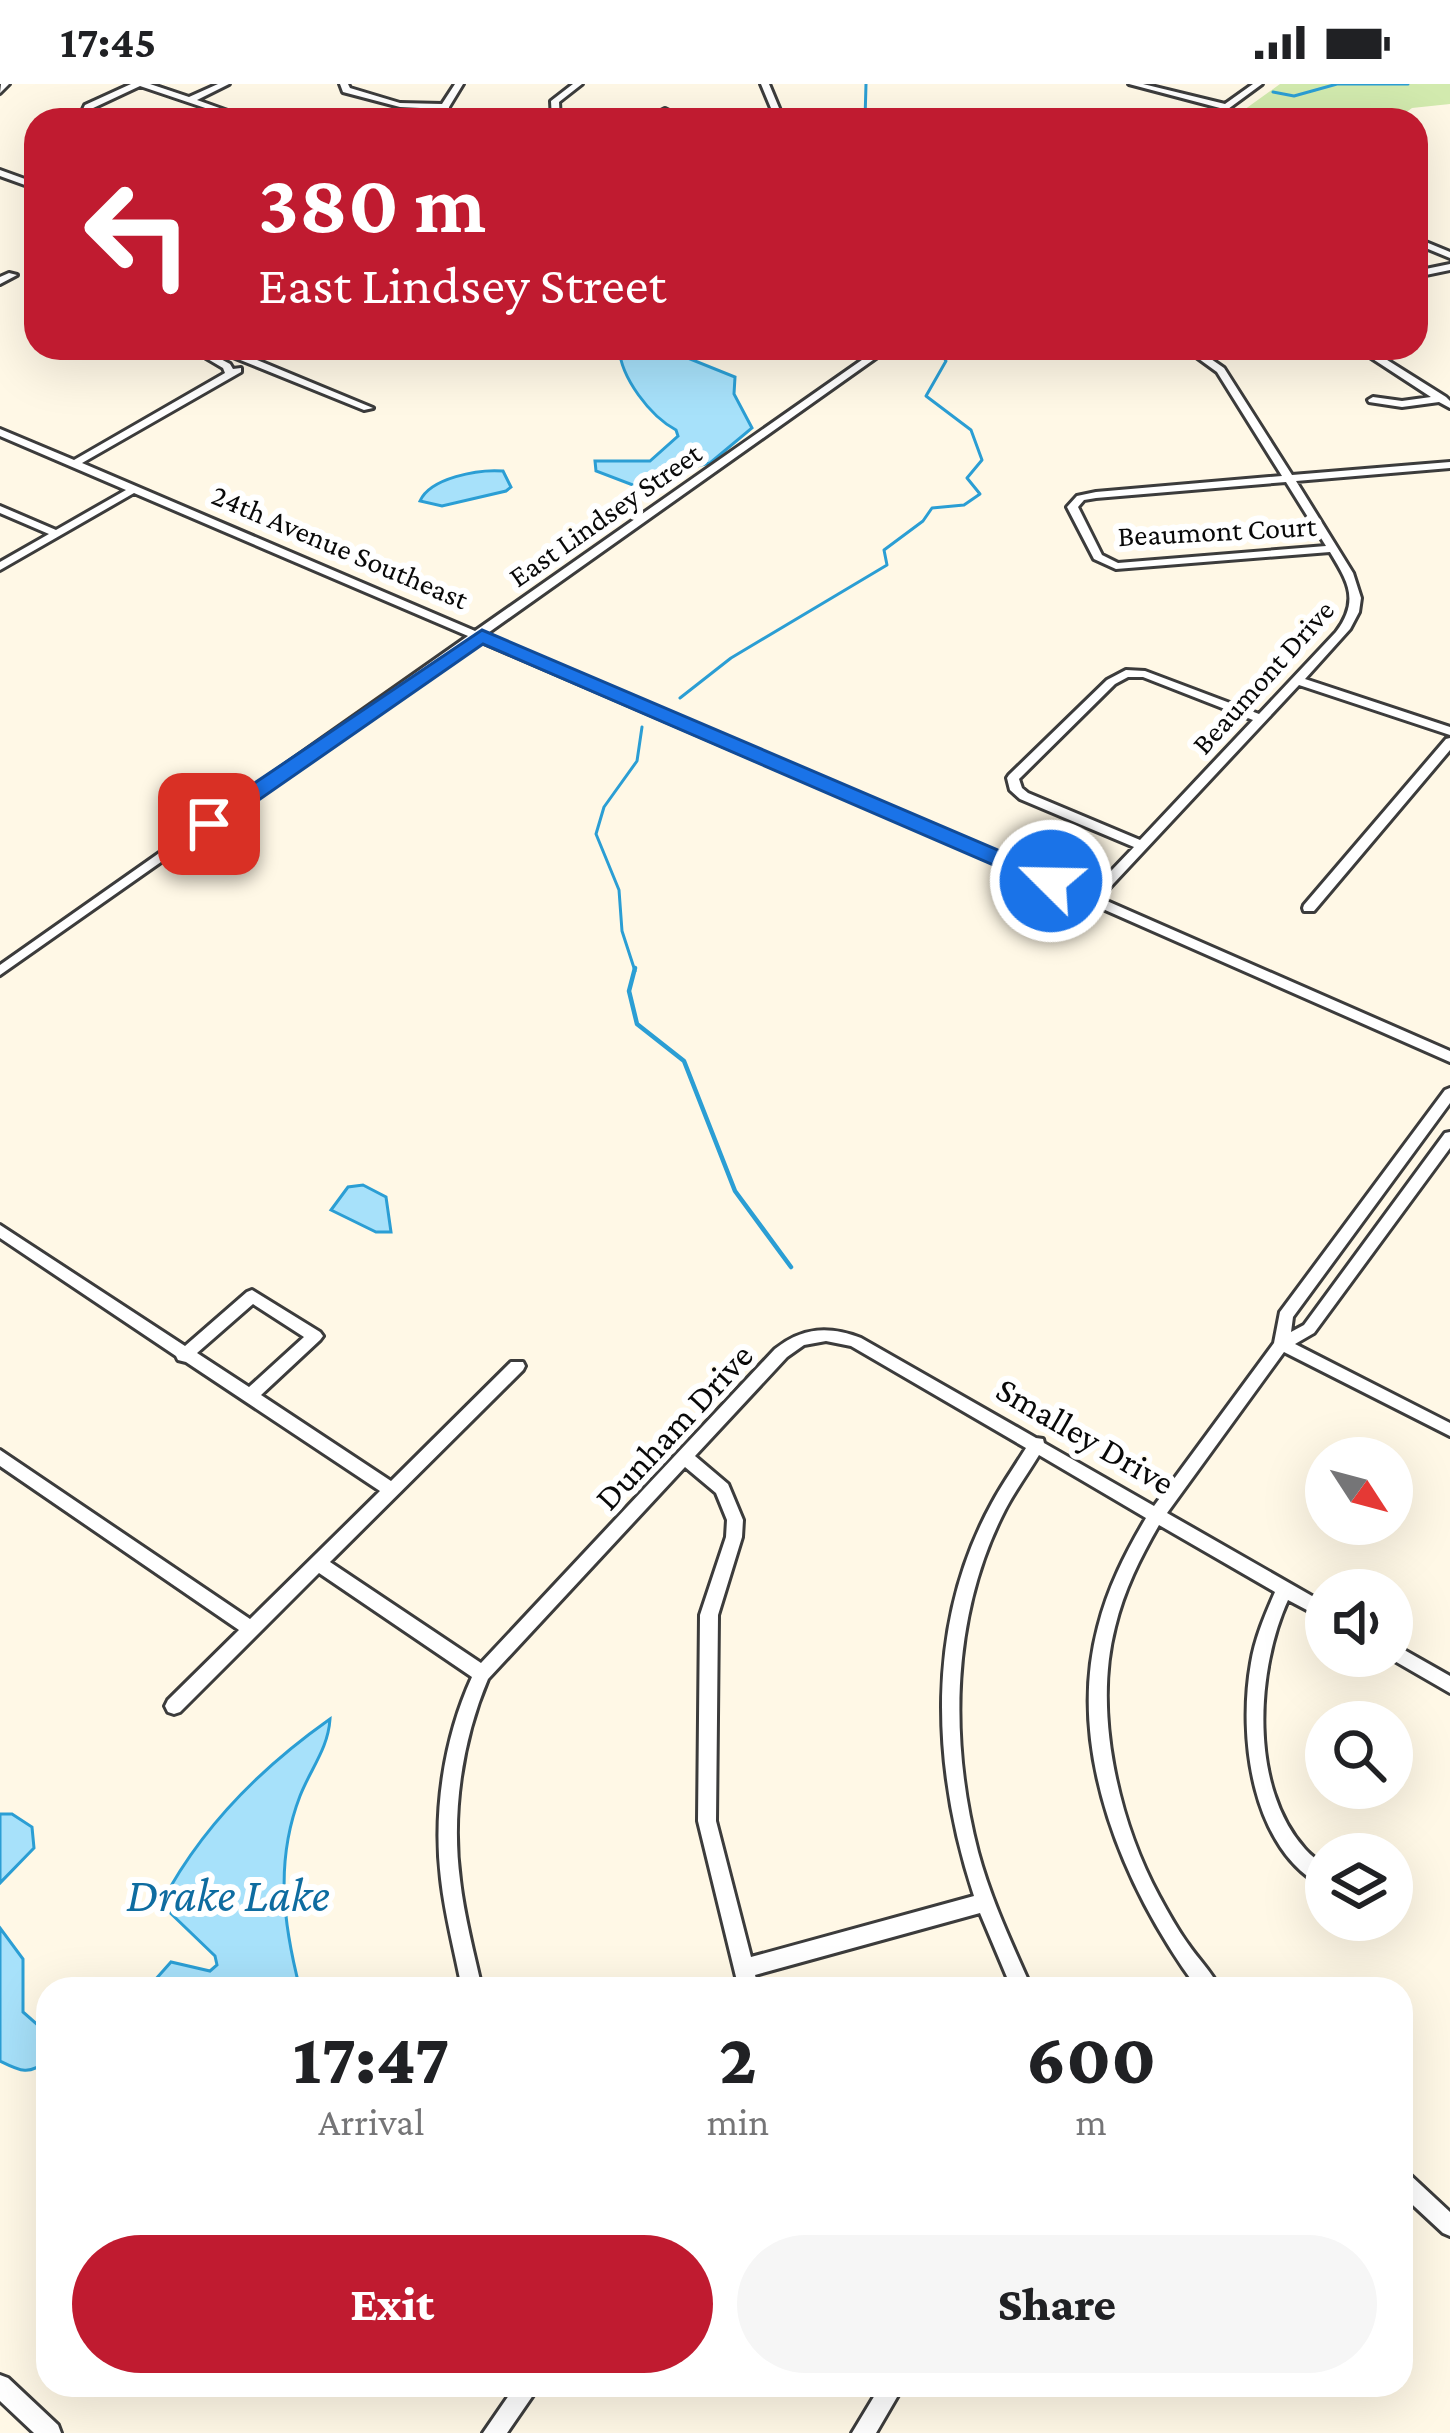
<!DOCTYPE html>
<style>
body{margin:0;font-family:"Crimson Pro",serif;background:#f6f6f6;color:#202124;height:100vh;display:flex;flex-direction:column;font-size:45px;white-space:nowrap}
*{box-sizing:border-box;margin:0}
p{font-size:39px;color:#757577}
.icon{flex:none;width:66px;height:66px;fill:none;stroke:currentColor;stroke-width:2;stroke-linecap:round;stroke-linejoin:round}
.map{position:relative;flex:1;overflow:hidden}
.details{position:absolute;left:36px;top:1893px;width:1377px;height:420px;display:flex;flex-direction:column;background:#fff;border-radius:36px;box-shadow:0 12px 48px #0002}
.details>*{flex:none}
.top-card{position:absolute;left:24px;top:24px;width:1404px;height:252px;border-radius:36px;box-shadow:0 12px 48px #0002;background:#c01b30;color:#fff;overflow:hidden}
.needle{width:78px;rotate:126deg}
.buttons{position:absolute;left:1305px;top:1353px;display:grid;gap:24px}
.buttons a{display:grid;place-items:center;width:108px;height:108px;border-radius:50%;background:#fff;box-shadow:0 12px 48px #0002;font-size:60px}
.pin{position:absolute;display:grid;place-items:center;width:102px;height:102px;color:#fff;margin:-51px;border-radius:24px;box-shadow:0 6px 18px #0006}
.me{position:absolute;width:132px;margin:-66px;rotate:293deg;stroke-linejoin:round;filter:drop-shadow(0 0 9px #0008)}
.turn{display:flex;align-items:center;gap:42px;height:252px;padding:0 36px;font-size:54px}
.turn .icon{width:156px;height:156px;stroke-width:2.5}
.turn b{display:block;font-size:84px;line-height:102px}
.eta{display:flex;justify-content:space-evenly;align-items:center;height:204px;text-align:center}
.eta b{font-size:72px;font-weight:800;line-height:84px}
.primary-button{display:flex;gap:24px;margin-top:auto;padding:24px 36px}
.primary-button a{flex:1;height:138px;border-radius:72px;background:#c01b30;color:#fff;font-size:48px;font-weight:800;line-height:138px;text-align:center}
.primary-button a+a{background:#f6f6f6;color:#202124}
.status{display:flex;justify-content:space-between;align-items:center;height:84px;padding:0 60px;background:#fff;direction:ltr}
.status svg{height:33px;fill:currentColor}
.map>svg:first-child{display:block}
</style>
<div class="status"><b>17:45</b><svg viewBox="0 0 49 12"><path d="M0 12V9h3v3zM5 12V6h3v6zM10 12V3h3v9zM15 12V0h3v12zM26 1h20v11H26zM47 4h2v5h-2z"/></svg></div>
<div class="map">
<svg width="1450" height="2349" viewBox="0 0 1450 2349">
<rect width="100%" height="100%" fill="#fff8e6"/>
<path fill="#d2eaae" d="M 1280,0 L 1450,0 L 1450,20 L 1412,24 L 1396,36 L 1230,36 Z"/>
<path fill="#a7e1fa" stroke="#2b9ed4" stroke-width="3" d="M 619,264 L 663,264 L 735,293 L 734,310 L 752,344 L 710,379 L 688,384 L 667,403 L 638,403 L 596,387 L 595,377 L 650,377 L 678,352 L 676,346 C 650,332 621,294 619,264 Z
M 503,387 L 511,403 L 506,407 L 442,422 L 420,417 C 430,394 478,385 503,387 Z
M 363,1101 L 386,1113 L 391,1148 L 376,1148 L 331,1126 L 348,1103 Z
M 330,1635 C 328,1665 311,1684 300,1712 C 275,1777 283,1839 300,1905 L 248,1905 L 237,1895 L 223,1905 L 147,1905 L 171,1878 L 210,1887 L 217,1881 L 215,1872 L 161,1820 C 200,1745 262,1683 330,1635 Z
M 0,1730 L 12,1730 L 32,1743 L 34,1764 L 0,1799 Z
M 0,1844 L 23,1875 L 23,1928 L 48,1950 L 48,1976 C 29,1992 20,1987 0,1977 Z"/>
<g fill="none" stroke-linecap="round" stroke-linejoin="round">
<path stroke="#2b9ed4" stroke-width="3" d="M 1273,8 L 1294,12 L 1337,0 L 1408,0
M 865,36 L 866,0
M 680,614 L 731,574 L 887,481 L 884,466 L 923,437 L 932,424 L 964,421 L 980,410 L 967,394 L 982,376 L 971,346 L 926,312 L 946,277 L 937,264
M 635,887 L 622,847 L 619,806 L 596,750 L 604,723 L 637,677 L 642,643"/>
<path stroke="#2b9ed4" stroke-width="4.5" d="M 635,884 L 629,907 L 637,940 L 684,977 L 735,1107 L 791,1183"/>
<g stroke="#3c3c3c" stroke-width="6">
<path id="minor" d="M 1,0 L 9,0 L 0,9 Z
M 131,0 L 150,0 L 189,13 L 218,0 L 229,0 L 197,16 L 253,36 L 241,36 L 140,2 L 91,25 L 86,36 L 78,36 L 85,21 Z
M 340,0 L 348,0 L 350,4 L 400,19 L 442,20 L 455,0 L 463,0 L 449,23 L 448,36 L 440,36 L 441,25 L 400,23 L 343,8 Z
M 573,0 L 582,0 L 559,18 L 560,36 L 552,36 L 551,17 Z
M 761,0 L 769,0 L 784,36 L 776,36 Z
M 1129,0 L 1143,0 L 1225,20 L 1253,0 L 1262,0 L 1213,36 L 1204,36 L 1220,24 Z
M 665,25 L 669,27 L 672,36 L 664,36 L 661,27 Z
M 0,86 L 36,99 L 36,105 L 0,92 Z
M 1416,154 L 1450,168 L 1450,174 L 1416,160 Z
M 1450,180 L 1450,186 L 1416,193 L 1416,187 Z
M 9,189 L 17,191 L 0,200 L 0,193 Z
M 220,264 L 228,264 L 373,324 L 364,326 L 223,269 L 215,272 L 230,280 L 233,285 L 241,284 L 241,288 L 82,379 L 475,547 L 879,264 L 890,264 L 485,551 L 1090,809 L 1134,763 L 1020,715 L 1010,706 L 1007,694 L 1009,691 L 1107,596 L 1126,586 L 1145,587 L 1259,630 L 1336,548 C 1360,516 1348,498 1330,468 L 1116,485 L 1094,475 L 1067,423 L 1077,412 L 1096,408 L 1282,392 L 1217,288 L 1184,264 L 1195,264 L 1224,284 L 1292,391 L 1450,378 L 1450,384 L 1296,397 L 1353,489 L 1361,514 L 1359,528 L 1350,545 L 1305,595 L 1450,643 L 1450,651 L 1299,601 L 1100,814 L 1450,967 L 1450,978 L 1087,818 L 477,556 L 0,891 L 0,881 L 468,552 L 134,409 L 0,486 L 0,478 L 49,450 L 0,429 L 0,422 L 56,446 L 126,406 L 0,352 L 0,345 L 74,376 L 225,289 L 223,284 L 201,271 ZM 1286,398 L 1326,462 L 1118,479 L 1102,471 L 1078,423 L 1084,416 L 1096,414 ZM 1128,593 L 1143,593 L 1253,636 L 1140,756 L 1028,709 L 1022,704 L 1019,695 L 1115,600 Z
M 1356,264 L 1368,264 L 1446,313 L 1450,317 L 1450,324 L 1439,318 L 1402,323 L 1369,318 L 1368,316 L 1373,313 L 1402,317 L 1431,313 Z
M 1450,654 L 1450,666 L 1314,827 L 1304,827 L 1303,824 L 1304,821 L 1446,655 Z
M 1450,1004 L 1450,1019 L 1293,1233 L 1291,1248 L 1304,1241 L 1445,1049 L 1450,1048 L 1450,1064 L 1314,1249 L 1295,1260 L 1450,1339 L 1450,1352 L 1284,1268 L 1167,1429 L 1326,1520 L 1326,1536 L 1288,1516 C 1256,1586 1249,1703 1305,1765 C 1311,1772 1319,1777 1326,1783 L 1326,1804 C 1251,1767 1238,1652 1251,1579 C 1255,1554 1265,1531 1275,1508 L 1159,1441 C 1140,1474 1124,1506 1115,1543 C 1093,1628 1118,1736 1159,1812 C 1168,1828 1177,1845 1188,1860 C 1198,1875 1212,1888 1220,1905 L 1198,1905 C 1125,1806 1065,1668 1098,1543 C 1108,1503 1126,1468 1146,1434 L 1039,1371 C 1028,1389 1015,1407 1005,1426 C 951,1531 949,1656 978,1768 C 991,1816 1012,1860 1032,1905 L 1012,1905 L 980,1829 L 755,1891 L 759,1905 L 739,1905 L 698,1737 L 700,1531 L 726,1453 L 727,1436 L 716,1409 L 685,1383 L 488,1595 C 462,1656 451,1730 460,1796 C 464,1832 474,1869 482,1905 L 462,1905 C 455,1868 445,1832 441,1795 C 433,1728 444,1654 472,1593 L 319,1489 L 180,1628 L 174,1630 L 168,1628 L 165,1622 L 168,1616 L 239,1546 L 0,1382 L 0,1366 L 250,1535 L 380,1407 L 186,1278 L 178,1276 L 176,1272 L 0,1154 L 0,1141 L 185,1262 L 247,1208 L 252,1206 L 320,1248 L 323,1252 L 320,1256 L 261,1311 L 391,1397 L 511,1278 L 523,1278 L 525,1282 L 523,1286 L 330,1478 L 481,1579 L 775,1265 C 803,1243 829,1242 861,1254 L 1036,1354 L 1043,1355 L 1044,1359 L 1154,1422 L 1274,1259 L 1280,1228 L 1445,1006 ZM 253,1220 L 304,1253 L 249,1303 L 197,1269 ZM 826,1257 L 851,1262 L 1026,1364 C 1015,1382 1002,1400 992,1419 C 925,1541 932,1684 974,1812 L 751,1873 L 716,1737 L 718,1531 L 742,1453 L 743,1436 L 728,1400 L 695,1372 L 787,1273 L 804,1261 Z
M 1392,1559 L 1450,1592 L 1450,1609 L 1386,1572 L 1392,1572 Z
M 1401,2086 L 1408,2089 L 1450,2128 L 1450,2152 L 1443,2149 L 1401,2110 Z
M 0,2291 L 8,2294 L 58,2341 L 61,2349 L 34,2349 L 0,2317 Z
M 516,2301 L 540,2301 L 507,2349 L 483,2349 Z
M 881,2301 L 904,2301 L 876,2349 L 852,2349 Z"/>
</g>
<use href="#minor" fill="#fff" fill-rule="evenodd"/>
</g>
<path fill="#1a73e8" stroke="#114b97" stroke-width="3" d="M 482,546 L 1059,792 L 1062,797 L 1059,802 L 1042,802 L 483,560 L 217,745 L 201,745 L 201,735 Z"/>
<g text-anchor="middle" stroke-width="12" stroke-linejoin="round" paint-order="stroke">
<g font-size="30" fill="#090909" stroke="#fff">
<text transform="translate(605 431) rotate(-35)" y="10">East Lindsey Street</text>
<text transform="translate(1217 447) rotate(-3)" y="10">Beaumont Court</text>
<text transform="translate(340 463) rotate(23)" y="10">24th Avenue Southeast</text>
<text transform="translate(1263 593) rotate(-48)" y="10">Beaumont Drive</text>
</g>
<g font-size="36" fill="#090909" stroke="#fff">
<text transform="translate(673 1342) rotate(-47)" y="13">Dunham Drive</text>
<text transform="translate(1086 1351) rotate(30)" y="13">Smalley Drive</text>
</g>
<g font-size="48" font-style="italic" fill="#0e6ca0" stroke="#fff">
<text x="228" y="1827">Drake Lake</text>
</g>
</g>
</svg>
<div class="buttons">
<a><svg class="needle" viewBox="-14 -14 28 28"><path d="M0-13l5 13h-10z" fill="#e53935"/><path d="M0 13l5-13h-10z" fill="#757577"/></svg></a>
<a><svg class="icon" aria-label="sound" viewBox="0 0 24 24"><path d="M4 9h4l5-4v14l-5-4H4zM17 9q2 3 0 6"/></svg></a>
<a><svg class="icon" aria-label="search" viewBox="0 0 24 24"><circle cx="10" cy="10" r="6"/><path d="M15 15l6 6"/></svg></a>
<a><svg class="icon" aria-label="layers" viewBox="0 0 24 24"><path d="M12 4l9 5-9 5-9-5zM3 14l9 5 9-5"/></svg></a>
</div>
<div class="pin" style="left:209px;top:740px;background:#d93025"><svg class="icon" aria-label="arrive" viewBox="0 0 24 24"><path d="M6 21V4h12l-3 4 3 4H6"/></svg></div>
<svg class="me" style="left:1051px;top:797px" viewBox="-20 -20 40 40"><circle r="17" fill="#1a73e8" stroke="#fff" stroke-width="3"/><path d="M0-11L8 9 0 5-8 9z" fill="#fff"/></svg>
<div class="top-card">
<div class="turn"><svg class="icon" aria-label="left" viewBox="0 0 24 24"><path d="M17 20v-9H6M10 6l-5 5 5 5"/></svg><div><b>380 m</b>East Lindsey Street</div></div>
</div>
<section class="details">
<div class="eta">
<div><b>17:47</b><p>Arrival</p></div>
<div><b>2</b><p>min</p></div>
<div><b>600</b><p>m</p></div>
</div>
<div class="primary-button"><a>Exit</a><a>Share</a></div>
</section>
</div>
